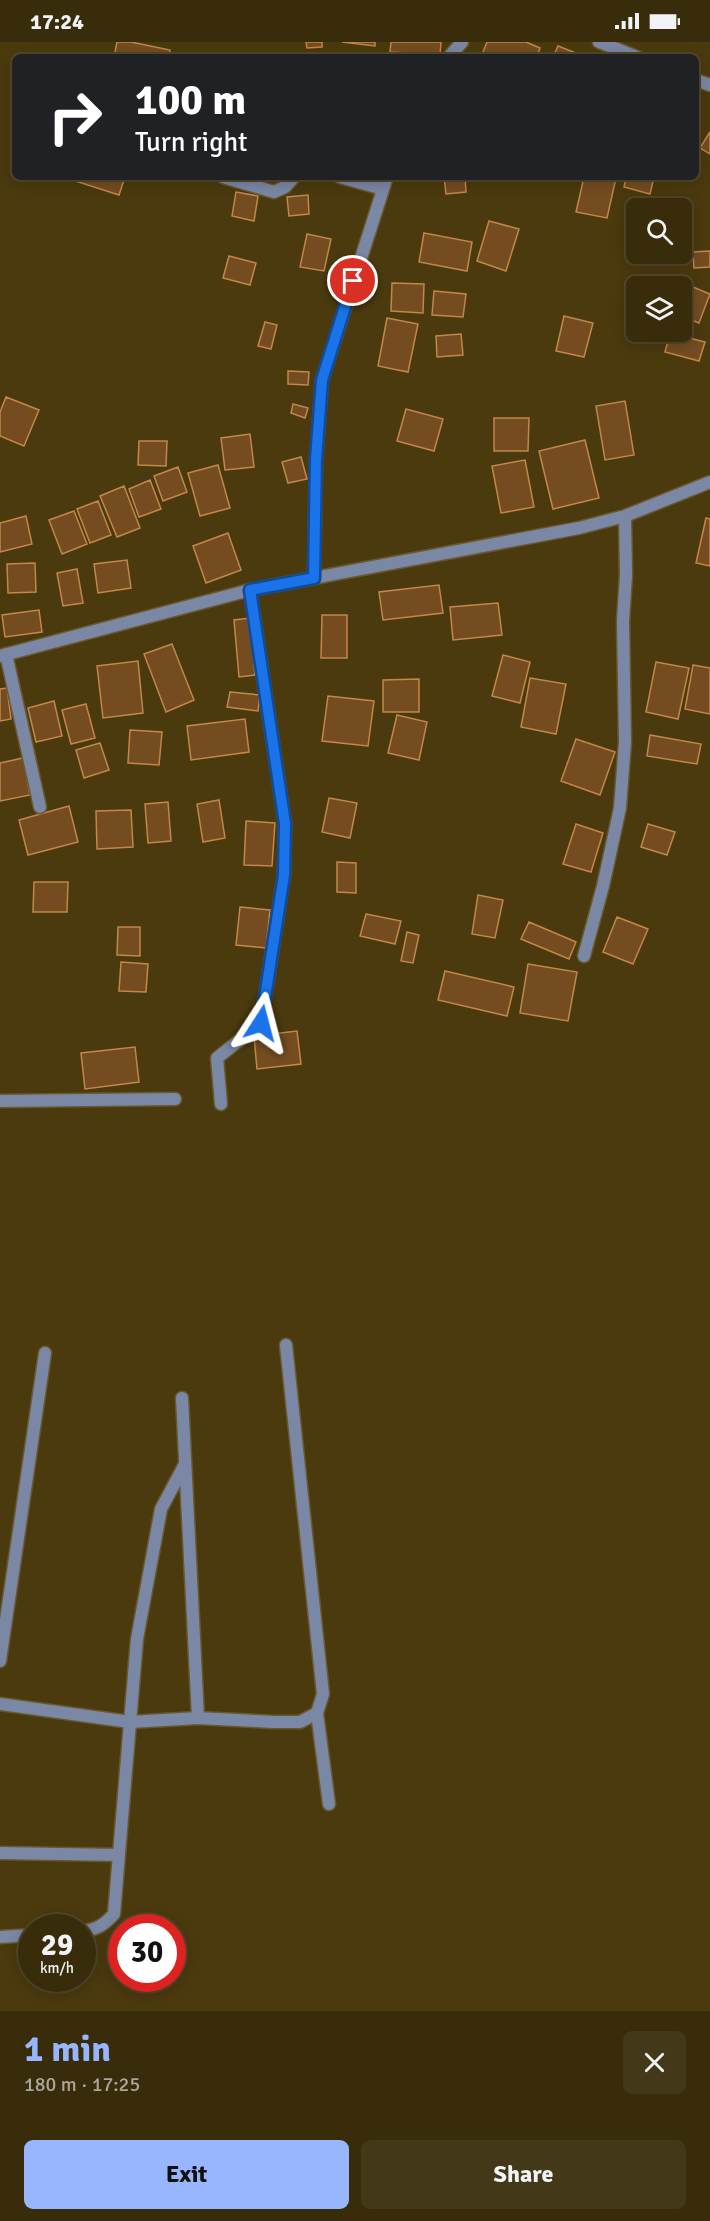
<!DOCTYPE html>
<meta charset="utf-8">
<style>
body{margin:0;font-family:Signika,sans-serif;background:#433818;color:#f1f3f6;height:100vh;display:flex;flex-direction:column;font-size:22px;white-space:nowrap}
*{box-sizing:border-box;margin:0}
p{font-size:20px;color:#aba79c}
.icon{flex:none;width:33px;height:33px;fill:none;stroke:currentColor;stroke-width:2;stroke-linecap:round;stroke-linejoin:round}
.map{position:relative;height:1969px;overflow:hidden}
.drawer{display:flex;flex-direction:column;background:#382c0a;flex:1}
.drawer>*{flex:none}
.hud{position:absolute;left:12px;top:12px;width:687px;height:126px;border-radius:9px;box-shadow:0 3px 15px #0003,0 0 0 2px #52482b;background:#202124;color:#fff;overflow:hidden}
.fabs{position:absolute;left:626px;top:156px;display:grid;gap:12px}
.fabs a{display:grid;place-items:center;width:66px;height:66px;border-radius:9px;background:#382c0a;box-shadow:0 3px 15px #0003,0 0 0 2px #52482b;font-size:30px}
.speed{position:absolute;left:18px;top:1872px;display:flex;gap:12px;font-size:30px;font-weight:700;text-align:center}
.speed>*{display:grid;place-content:center;width:78px;height:78px;border-radius:50%;background:#382c0a;box-shadow:0 3px 15px #0003,0 0 0 2px #52482b;line-height:1}
.speed small{font-size:15px;font-weight:400}
.speed .limit{border:9px solid #d22;background:#fff;color:#111}
.pin{position:absolute;display:grid;place-items:center;width:51px;height:51px;color:#fff;margin:-26px;border:3px solid #fff;border-radius:50%;box-shadow:0 2px 6px #0007}
.me{position:absolute;width:66px;margin:-33px;rotate:9deg;stroke-linejoin:round;filter:drop-shadow(0 0 4px #0008)}
.turn{display:flex;align-items:center;gap:21px;height:126px;padding:0 24px;font-size:27px}
.turn .icon{width:78px;height:78px;stroke-width:2.5}
.turn b{display:block;font-size:42px;line-height:51px}
.round{display:grid;place-items:center;flex:none;width:63px;height:63px;border-radius:9px;background:#433818}
.head{display:flex;align-items:center;justify-content:space-between;height:102px;padding:0 24px}
h1{font-size:36px;font-weight:700;line-height:45px;color:#97b6fd}
.button{display:flex;gap:12px;margin-top:auto;padding:12px 24px}
.button a{flex:1;height:69px;border-radius:9px;background:#97b6fd;color:#111;font-size:24px;font-weight:700;line-height:69px;text-align:center}
.button a+a{background:#433818;color:#f1f3f6}
.status{display:flex;justify-content:space-between;align-items:center;height:42px;padding:0 30px;background:#382c0a;direction:ltr}
.status svg{height:16px;fill:currentColor}
.map>svg:first-child{display:block}
</style>
<div class="status"><b>17:24</b><svg viewBox="0 0 49 12"><path d="M0 12V9h3v3zM5 12V6h3v6zM10 12V3h3v9zM15 12V0h3v12zM26 1h20v11H26zM47 4h2v5h-2z"/></svg></div>
<div class="map">
<svg width="710" height="1969" viewBox="0 0 710 1969">
<rect width="100%" height="100%" fill="#4b3a0e"/>
<path fill="#744c20" stroke="#c2874a" stroke-width="1.5" d="M 117,0 L 131,0 L 170,8 L 169,15 L 114,15 Z
M 306,0 L 322,0 L 322,5 L 307,6 Z
M 342,0 L 375,0 L 375,4 Z
M 391,0 L 441,0 L 440,13 L 390,10 Z
M 487,0 L 526,0 L 540,6 L 537,15 L 481,15 Z
M 558,4 L 586,15 L 553,15 Z
M 710,90 L 710,112 L 700,106 Z
M 69,135 L 125,135 L 119,153 L 69,137 Z
M 444,135 L 465,135 L 466,150 L 446,152 Z
M 584,135 L 616,136 L 607,176 L 576,170 Z
M 626,135 L 654,135 L 650,152 L 624,145 Z
M 236,150 L 258,154 L 254,179 L 232,174 Z
M 308,153 L 309,172 L 289,174 L 287,155 Z
M 489,179 L 519,187 L 506,229 L 477,219 Z
M 424,191 L 472,200 L 467,229 L 419,220 Z
M 307,192 L 331,197 L 324,229 L 300,225 Z
M 710,209 L 710,225 L 694,226 L 693,210 Z
M 229,214 L 256,221 L 250,243 L 223,236 Z
M 681,240 L 710,252 L 699,281 L 681,274 L 681,244 L 679,244 Z
M 392,241 L 424,242 L 423,271 L 391,269 Z
M 434,249 L 466,252 L 463,275 L 432,273 Z
M 564,274 L 593,281 L 584,315 L 556,309 Z
M 387,276 L 418,282 L 408,330 L 378,324 Z
M 265,280 L 277,283 L 271,307 L 258,304 Z
M 670,291 L 705,300 L 699,319 L 665,310 Z
M 461,292 L 463,313 L 437,315 L 436,294 Z
M 288,329 L 309,330 L 308,343 L 288,342 Z
M 6,355 L 39,368 L 24,404 L 0,394 L 0,370 Z
M 625,359 L 634,413 L 605,418 L 596,364 Z
M 293,362 L 308,366 L 305,376 L 291,371 Z
M 406,367 L 443,377 L 434,409 L 397,399 Z
M 494,376 L 529,376 L 528,409 L 494,409 Z
M 250,392 L 254,425 L 225,428 L 221,396 Z
M 585,398 L 599,456 L 553,467 L 539,409 Z
M 139,399 L 167,399 L 166,424 L 138,423 Z
M 301,415 L 307,437 L 288,441 L 282,420 Z
M 525,418 L 534,465 L 501,471 L 492,424 Z
M 218,423 L 230,466 L 200,474 L 188,431 Z
M 178,425 L 187,450 L 163,459 L 154,434 Z
M 150,438 L 161,467 L 139,475 L 129,447 Z
M 124,444 L 140,486 L 117,495 L 100,454 Z
M 98,459 L 111,493 L 90,501 L 77,467 Z
M 74,469 L 87,502 L 62,512 L 49,478 Z
M 26,474 L 32,502 L 0,510 L 0,481 Z
M 706,476 L 710,477 L 710,524 L 696,521 Z
M 228,491 L 241,528 L 206,541 L 193,504 Z
M 127,518 L 131,546 L 98,551 L 94,522 Z
M 35,521 L 36,550 L 8,551 L 7,522 Z
M 77,527 L 83,561 L 63,564 L 57,531 Z
M 439,543 L 443,571 L 383,578 L 379,550 Z
M 498,561 L 502,593 L 453,598 L 450,565 Z
M 39,568 L 42,590 L 5,595 L 2,573 Z
M 322,573 L 347,573 L 347,616 L 321,616 Z
M 250,576 L 255,633 L 239,635 L 234,578 Z
M 172,602 L 194,658 L 166,670 L 144,612 Z
M 503,613 L 530,620 L 520,661 L 492,654 Z
M 138,619 L 143,671 L 103,676 L 97,624 Z
M 656,620 L 689,626 L 678,677 L 646,670 Z
M 693,623 L 710,626 L 710,672 L 685,667 Z
M 530,636 L 566,642 L 556,692 L 521,685 Z
M 419,637 L 419,670 L 383,670 L 383,638 Z
M 7,646 L 11,677 L 0,679 L 0,647 Z
M 230,650 L 260,653 L 258,669 L 227,665 Z
M 328,654 L 374,659 L 368,704 L 322,699 Z
M 54,659 L 62,694 L 36,700 L 28,666 Z
M 86,662 L 95,696 L 71,702 L 62,668 Z
M 397,673 L 427,680 L 419,718 L 388,711 Z
M 245,677 L 249,710 L 191,718 L 187,684 Z
M 130,688 L 162,690 L 159,723 L 128,721 Z
M 650,693 L 701,702 L 697,722 L 647,714 Z
M 576,697 L 615,710 L 600,753 L 561,739 Z
M 100,701 L 109,728 L 84,736 L 76,708 Z
M 23,716 L 30,753 L 0,759 L 0,721 Z
M 329,756 L 357,761 L 350,796 L 322,790 Z
M 219,758 L 225,796 L 203,800 L 197,762 Z
M 168,760 L 171,799 L 148,801 L 145,762 Z
M 69,764 L 78,800 L 28,813 L 19,778 Z
M 131,768 L 133,805 L 97,807 L 96,769 Z
M 246,779 L 275,781 L 272,824 L 244,823 Z
M 576,782 L 603,791 L 591,830 L 563,822 Z
M 648,782 L 675,790 L 667,813 L 641,805 Z
M 337,820 L 356,821 L 356,851 L 337,850 Z
M 34,840 L 68,840 L 67,870 L 33,870 Z
M 478,853 L 503,858 L 495,896 L 472,892 Z
M 240,865 L 270,868 L 266,906 L 236,903 Z
M 366,872 L 401,879 L 395,902 L 360,894 Z
M 617,875 L 648,887 L 633,922 L 603,910 Z
M 529,880 L 576,900 L 569,917 L 521,897 Z
M 118,885 L 140,885 L 140,914 L 117,913 Z
M 407,890 L 419,893 L 413,921 L 401,919 Z
M 121,920 L 148,922 L 146,950 L 119,949 Z
M 528,922 L 577,930 L 568,979 L 520,971 Z
M 445,929 L 514,945 L 507,974 L 438,958 Z
M 297,989 L 301,1022 L 257,1027 L 254,994 Z
M 135,1005 L 139,1040 L 85,1047 L 81,1011 Z"/>
<g fill="none" stroke-linecap="round" stroke-linejoin="round">
<g stroke="#69582d" stroke-width="15">
<path id="street" d="M 599,0 L 637,15
M 449,15 L 462,0
M 696,38 L 710,43
M 223,135 L 274,150 L 285,145 L 294,135
M 340,135 L 383,147
M 314,536 L 316,417 L 322,338 L 387,135
M 6,612 L 40,765
M 0,614 L 250,548 L 579,486 L 625,474 L 710,440
M 584,914 L 603,844 L 620,766 L 625,700 L 623,579 L 626,533 L 625,474
M 0,1059 L 175,1057
M 221,1062 L 217,1016 L 261,981 L 284,833 L 285,782 L 250,548
M 182,1356 L 198,1676
M 0,1619 L 45,1311
M 0,1662 L 130,1680 L 198,1676 L 274,1680 L 300,1680 L 317,1671 L 323,1652 L 286,1303
M 317,1671 L 329,1762
M 0,1811 L 119,1813
M 82,1889 C 97,1888 105,1882 114,1872 L 137,1597 L 161,1467 L 185,1422
M 0,1895 L 32,1893"/>
</g>
<use href="#street" stroke="#7a87a5" stroke-width="12"/>
</g>
<g fill="none" stroke-linecap="round" stroke-linejoin="round">
<g stroke="#114b97" stroke-width="15">
<path id="route" d="M 261,981 L 284,833 L 285,782 L 250,548 L 314,536 L 316,417 L 322,338 L 353,239"/>
</g>
<use href="#route" stroke="#1a73e8" stroke-width="10"/>
</g>
</svg>
<div class="fabs">
<a><svg class="icon" aria-label="search" viewBox="0 0 24 24"><circle cx="10" cy="10" r="6"/><path d="M15 15l6 6"/></svg></a>
<a><svg class="icon" aria-label="layers" viewBox="0 0 24 24"><path d="M12 4l9 5-9 5-9-5zM3 14l9 5 9-5"/></svg></a>
</div>
<div class="speed"><div>29<small>km/h</small></div><div class="limit">30</div></div>
<div class="pin" style="left:353px;top:239px;background:#d93025"><svg class="icon" aria-label="arrive" viewBox="0 0 24 24"><path d="M6 21V4h12l-3 4 3 4H6"/></svg></div>
<svg class="me" style="left:261px;top:981px" viewBox="-20 -20 40 40"><path d="M0-17L14 15 0 8-14 15z" fill="#1a73e8" stroke="#fff" stroke-width="4"/></svg>
<div class="hud">
<div class="turn"><svg class="icon" aria-label="right" viewBox="0 0 24 24"><path d="M7 20v-9h11M14 6l5 5-5 5"/></svg><div><b>100 m</b>Turn right</div></div>
</div>
</div>
<section class="drawer">
<div class="head"><div><h1>1 min</h1><p>180 m · 17:25</p></div><a class="round"><svg class="icon" aria-label="close" viewBox="0 0 24 24"><path d="M6 6l12 12M18 6L6 18"/></svg></a></div>
<div class="button"><a>Exit</a><a>Share</a></div>
</section>
